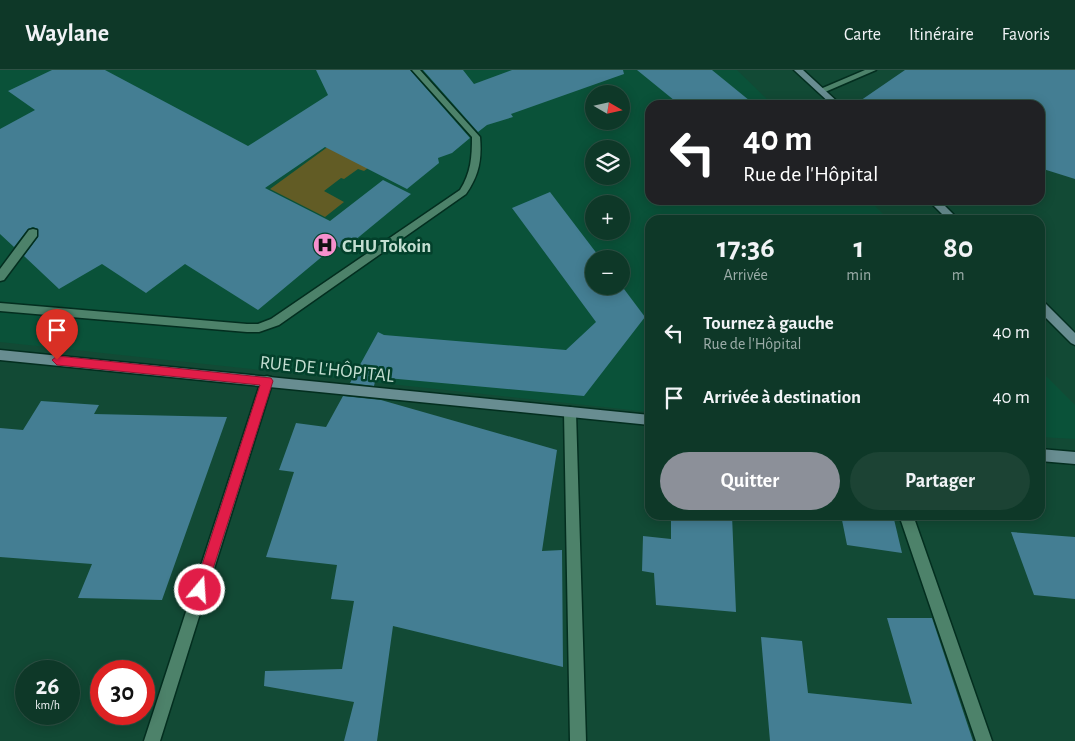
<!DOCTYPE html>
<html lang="fr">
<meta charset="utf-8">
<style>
body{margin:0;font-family:"Alegreya Sans",sans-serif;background:#1c4334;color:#f1f3f6;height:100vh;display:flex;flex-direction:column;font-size:19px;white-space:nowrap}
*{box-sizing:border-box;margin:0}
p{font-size:16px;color:#9baca8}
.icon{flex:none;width:28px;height:28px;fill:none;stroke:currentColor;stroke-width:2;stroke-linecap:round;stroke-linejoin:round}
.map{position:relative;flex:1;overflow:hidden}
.drawer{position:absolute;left:645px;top:145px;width:400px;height:305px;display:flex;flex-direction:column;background:#0e3828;border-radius:15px;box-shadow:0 2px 12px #0003,0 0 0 1px #2e5245}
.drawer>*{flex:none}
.guide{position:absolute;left:645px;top:30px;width:400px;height:105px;border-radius:15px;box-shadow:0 2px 12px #0003,0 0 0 1px #2e5245;background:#202124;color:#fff;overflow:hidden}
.needle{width:32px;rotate:99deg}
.controls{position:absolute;left:585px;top:15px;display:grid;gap:10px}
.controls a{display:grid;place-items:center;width:45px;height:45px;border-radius:50%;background:#0e3828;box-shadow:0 2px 12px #0003,0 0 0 1px #2e5245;font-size:25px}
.speed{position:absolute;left:15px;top:590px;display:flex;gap:10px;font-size:25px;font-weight:700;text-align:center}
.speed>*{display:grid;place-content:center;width:65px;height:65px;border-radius:50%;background:#0e3828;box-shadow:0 2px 12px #0003,0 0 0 1px #2e5245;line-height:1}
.speed small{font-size:12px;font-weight:400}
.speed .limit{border:8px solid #d22;background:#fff;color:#111}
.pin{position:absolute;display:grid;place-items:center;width:42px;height:42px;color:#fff;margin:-51px -21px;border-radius:50% 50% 50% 0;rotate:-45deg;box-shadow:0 0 5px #0007}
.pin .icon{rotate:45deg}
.me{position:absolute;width:55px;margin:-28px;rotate:18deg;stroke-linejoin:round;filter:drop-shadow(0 0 4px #0008)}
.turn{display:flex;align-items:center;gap:18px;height:105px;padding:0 15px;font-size:22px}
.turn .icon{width:65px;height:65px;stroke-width:2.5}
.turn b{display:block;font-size:35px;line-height:42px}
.eta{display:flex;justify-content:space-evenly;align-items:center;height:85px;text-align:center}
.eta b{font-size:30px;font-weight:600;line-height:35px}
.primary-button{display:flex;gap:10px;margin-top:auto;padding:10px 15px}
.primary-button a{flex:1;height:58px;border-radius:30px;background:#8c9099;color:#fff;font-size:20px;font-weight:600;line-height:58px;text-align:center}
.primary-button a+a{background:#1c4334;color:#f1f3f6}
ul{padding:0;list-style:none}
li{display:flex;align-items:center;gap:15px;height:65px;padding:0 15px}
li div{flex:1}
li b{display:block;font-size:19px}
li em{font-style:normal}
header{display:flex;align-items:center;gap:30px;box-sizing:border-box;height:70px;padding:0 25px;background:#0e3828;border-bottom:1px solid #2e5245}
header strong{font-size:24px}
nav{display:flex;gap:28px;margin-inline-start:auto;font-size:18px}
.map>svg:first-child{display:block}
</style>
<header>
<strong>Waylane</strong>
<nav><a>Carte</a><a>Itinéraire</a><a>Favoris</a></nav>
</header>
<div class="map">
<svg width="1075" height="671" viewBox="0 0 1075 671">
<rect width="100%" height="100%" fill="#124a35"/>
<path fill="#0a5239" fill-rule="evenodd" d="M 0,0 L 737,0 L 773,35 L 650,35 L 650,130 L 869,130 L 889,150 L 650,150 L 650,342 L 0,272 ZM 594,24 L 621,24 L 621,51 L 594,51 ZM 594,79 L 621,79 L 621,106 L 594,106 ZM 594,134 L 621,134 L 621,161 L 594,161 ZM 594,189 L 621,189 L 621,216 L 594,216 Z
M 1040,300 L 1075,335 L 1075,369 L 1040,367 Z"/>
<path fill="#625c25" d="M 344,65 L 385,85 L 364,101 L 358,99 L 344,109 L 341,108 L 324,121 L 344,132 L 325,147 L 270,119 Z"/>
<path fill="#447e93" d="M 52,0 L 105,0 L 248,76 L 328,25 L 316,0 L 410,0 L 470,68 L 452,83 L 438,88 L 439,93 L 407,119 L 325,77 L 265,118 L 330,151 L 383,110 L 411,124 L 343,180 L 336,175 L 258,240 L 185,194 L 146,223 L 102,194 L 59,219 L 24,186 L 38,167 L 38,159 L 33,157 L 28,159 L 14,177 L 0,164 L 0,59 L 35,40 L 8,21 Z
M 423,0 L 463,0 L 474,14 L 512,0 L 623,0 L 624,4 L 511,44 L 513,47 L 487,55 L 478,62 Z
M 637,0 L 712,0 L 755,35 L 680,35 Z
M 905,0 L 1075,0 L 1075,109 L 1040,98 L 1040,35 L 854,35 Z
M 550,122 L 601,189 L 594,189 L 594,216 L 621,215 L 645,247 L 584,326 L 376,307 L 374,316 L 350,313 L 378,262 L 384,265 L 566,280 L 596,252 L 512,138 Z
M 343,326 L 381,330 L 557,380 L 542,481 L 562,480 L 563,597 L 393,556 L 377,671 L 344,671 L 354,632 L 264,616 L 265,601 L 342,599 L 354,531 L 331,529 L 337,495 L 266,487 L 294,402 L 279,400 L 296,353 L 326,357 Z
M 41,331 L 99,335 L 94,344 L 227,347 L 162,530 L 78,528 L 92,494 L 0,487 L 0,358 L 23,360 Z
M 671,445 L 732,445 L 736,542 L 656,535 L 654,503 L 642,501 L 643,466 L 671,469 Z
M 841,445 L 893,445 L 902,483 L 847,475 Z
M 1011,462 L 1075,467 L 1075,529 L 1034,525 Z
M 887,548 L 932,548 L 973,671 L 770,671 L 761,567 L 802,571 L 808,623 L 912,634 Z"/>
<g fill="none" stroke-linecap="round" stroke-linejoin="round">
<g stroke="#032e1f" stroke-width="3">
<path id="lane" d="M 412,0 L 420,0 L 480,67 C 482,90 479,105 466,124 L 279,255 L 259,262 L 247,262 L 0,241 L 0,233 L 247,254 L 258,254 L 271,249 L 460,120 C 471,103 472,87 472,67 Z
M 33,159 L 37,160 L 37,166 L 4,210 L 0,211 L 0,199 L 29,160 Z"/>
</g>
<g stroke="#032e1f" stroke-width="3">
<path id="street" d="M 865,0 L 876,0 L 825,22 L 818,20 Z
M 267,306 L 271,307 L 273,311 L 160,671 L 144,671 L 261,311 L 263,307 Z
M 570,337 L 574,338 L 576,342 L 586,671 L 570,671 L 564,342 L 566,338 Z
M 899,445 L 913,445 L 992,671 L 976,671 Z"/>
</g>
<g stroke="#032e1f" stroke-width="3">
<path id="secondary" d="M 794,0 L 803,0 L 841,35 L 832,35 Z
M 928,130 L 939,130 L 959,150 L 948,150 Z
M 1040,231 L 1044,232 L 1075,263 L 1075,275 L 1071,273 L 1040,242 Z
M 0,280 L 650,345 L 650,355 L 0,290 Z
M 1040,379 L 1075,382 L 1075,394 L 1040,391 Z"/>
</g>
<use href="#lane" fill="#4d826a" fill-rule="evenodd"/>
<use href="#street" fill="#4d826a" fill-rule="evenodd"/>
<use href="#secondary" fill="#688d91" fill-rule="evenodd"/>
</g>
<path fill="#e11d48" stroke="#92132f" d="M 57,286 L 271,308 L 273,311 L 205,524 L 200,526 L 196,524 L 194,520 L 260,315 L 57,295 L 52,290 Z"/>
<defs>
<g id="hospital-disc" transform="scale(1.25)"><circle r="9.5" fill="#f790ce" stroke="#03402b"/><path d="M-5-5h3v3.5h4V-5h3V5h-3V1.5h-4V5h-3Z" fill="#111"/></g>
</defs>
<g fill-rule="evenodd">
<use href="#hospital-disc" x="325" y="175"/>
</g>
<g text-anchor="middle" stroke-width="5" stroke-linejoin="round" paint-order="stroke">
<g font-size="19" font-weight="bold" fill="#c4dfd2" stroke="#03402b" text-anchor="start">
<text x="342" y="182">CHU Tokoin</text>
</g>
<g font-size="19" fill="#c4dfd2" stroke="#03402b">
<text transform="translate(327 298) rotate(6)" y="7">RUE DE L'HÔPITAL</text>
</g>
</g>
</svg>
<div class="controls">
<a><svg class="needle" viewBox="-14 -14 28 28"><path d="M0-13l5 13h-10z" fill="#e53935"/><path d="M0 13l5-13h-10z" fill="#9baca8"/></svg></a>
<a><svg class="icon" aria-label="layers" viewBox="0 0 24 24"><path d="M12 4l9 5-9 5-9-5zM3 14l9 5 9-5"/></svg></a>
<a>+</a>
<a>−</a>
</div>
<div class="speed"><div>26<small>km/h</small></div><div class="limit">30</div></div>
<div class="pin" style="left:57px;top:290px;background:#d93025"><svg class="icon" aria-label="arrive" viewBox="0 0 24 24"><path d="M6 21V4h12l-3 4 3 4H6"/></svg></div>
<svg class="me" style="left:200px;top:520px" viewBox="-20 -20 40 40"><circle r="17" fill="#e11d48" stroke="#fff" stroke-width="3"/><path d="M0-11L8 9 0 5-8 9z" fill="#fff"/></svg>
<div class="guide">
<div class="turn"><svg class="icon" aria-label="left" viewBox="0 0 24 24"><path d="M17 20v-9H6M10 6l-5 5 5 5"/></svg><div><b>40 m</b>Rue de l'Hôpital</div></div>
</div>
<section class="drawer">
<div class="eta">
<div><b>17:36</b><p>Arrivée</p></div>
<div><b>1</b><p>min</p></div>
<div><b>80</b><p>m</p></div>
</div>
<ul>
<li><svg class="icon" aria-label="left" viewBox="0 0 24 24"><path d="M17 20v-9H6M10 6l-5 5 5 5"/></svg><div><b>Tournez à gauche</b><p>Rue de l'Hôpital</p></div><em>40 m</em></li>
<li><svg class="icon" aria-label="arrive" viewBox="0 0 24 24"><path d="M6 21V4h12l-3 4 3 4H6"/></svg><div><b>Arrivée à destination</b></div><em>40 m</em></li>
</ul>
<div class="primary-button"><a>Quitter</a><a>Partager</a></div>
</section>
</div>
